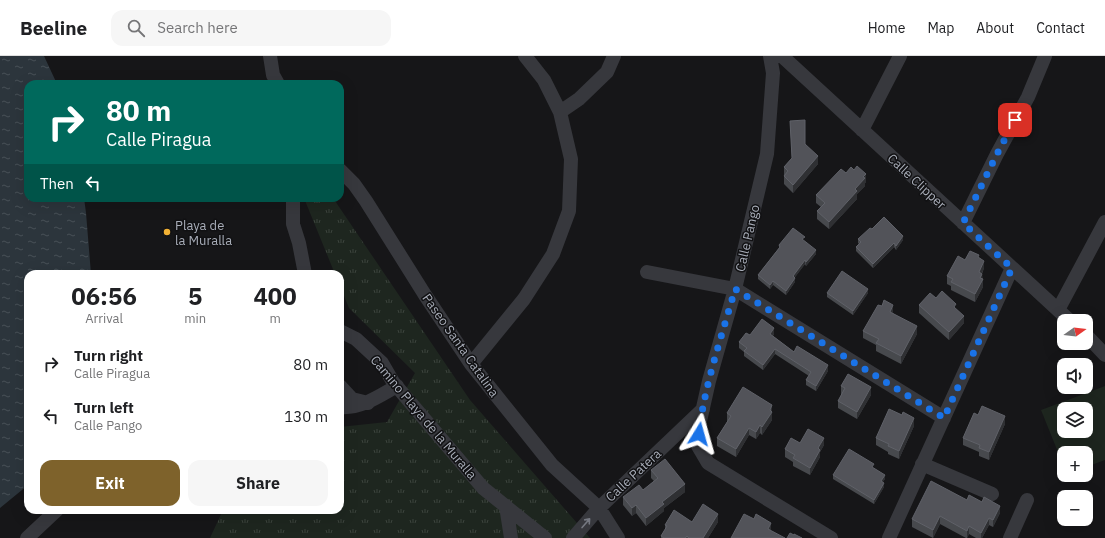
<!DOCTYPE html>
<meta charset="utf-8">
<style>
body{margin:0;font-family:"IBM Plex Sans",sans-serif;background:#f6f6f6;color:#202124;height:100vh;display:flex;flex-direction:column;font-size:15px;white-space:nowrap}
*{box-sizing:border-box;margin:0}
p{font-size:13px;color:#757577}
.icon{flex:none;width:22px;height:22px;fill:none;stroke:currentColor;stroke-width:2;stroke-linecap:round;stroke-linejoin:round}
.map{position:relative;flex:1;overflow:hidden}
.side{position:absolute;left:24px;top:214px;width:320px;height:244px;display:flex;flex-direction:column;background:#fff;border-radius:12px;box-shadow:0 4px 16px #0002}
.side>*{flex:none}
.banner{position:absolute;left:24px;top:24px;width:320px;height:122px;border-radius:12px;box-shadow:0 4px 16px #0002;background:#00695c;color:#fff;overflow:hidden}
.needle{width:26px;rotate:76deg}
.controls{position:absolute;left:1057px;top:258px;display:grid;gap:8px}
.controls a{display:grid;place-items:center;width:36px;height:36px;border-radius:8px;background:#fff;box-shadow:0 4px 16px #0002;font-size:20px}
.pin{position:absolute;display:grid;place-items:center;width:34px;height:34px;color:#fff;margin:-17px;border-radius:8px;box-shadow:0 2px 6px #0006}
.me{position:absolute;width:44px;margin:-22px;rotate:8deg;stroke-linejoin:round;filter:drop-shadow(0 0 3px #0008)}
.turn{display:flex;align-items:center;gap:14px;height:84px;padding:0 16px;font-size:18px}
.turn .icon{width:52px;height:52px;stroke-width:2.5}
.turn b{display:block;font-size:28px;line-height:34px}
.then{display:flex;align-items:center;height:38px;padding:0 16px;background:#0003;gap:8px;font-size:15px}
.eta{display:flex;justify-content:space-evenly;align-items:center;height:68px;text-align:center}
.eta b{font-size:24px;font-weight:700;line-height:28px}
.cta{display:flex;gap:8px;margin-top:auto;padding:8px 16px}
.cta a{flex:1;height:46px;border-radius:12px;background:#7e622b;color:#fff;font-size:16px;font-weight:700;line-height:46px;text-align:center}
.cta a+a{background:#f6f6f6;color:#202124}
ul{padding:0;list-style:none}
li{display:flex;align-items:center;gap:12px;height:52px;padding:0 16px}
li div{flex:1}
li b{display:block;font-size:15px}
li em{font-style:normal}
header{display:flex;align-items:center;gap:24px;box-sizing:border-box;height:56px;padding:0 20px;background:#fff;border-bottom:1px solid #e0e0e0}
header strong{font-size:19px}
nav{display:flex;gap:22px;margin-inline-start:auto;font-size:14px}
.search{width:280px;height:36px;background:#f6f6f6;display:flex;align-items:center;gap:10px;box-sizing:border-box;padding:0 14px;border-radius:12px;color:#757577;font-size:15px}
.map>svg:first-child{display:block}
</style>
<header>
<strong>Beeline</strong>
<div class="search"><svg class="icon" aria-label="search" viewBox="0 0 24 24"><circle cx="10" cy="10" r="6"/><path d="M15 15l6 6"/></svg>Search here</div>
<nav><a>Home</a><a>Map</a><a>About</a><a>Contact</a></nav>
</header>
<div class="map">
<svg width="1105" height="482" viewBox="0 0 1105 482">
<defs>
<pattern id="grass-tufts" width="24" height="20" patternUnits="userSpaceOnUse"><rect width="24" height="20" fill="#1e261f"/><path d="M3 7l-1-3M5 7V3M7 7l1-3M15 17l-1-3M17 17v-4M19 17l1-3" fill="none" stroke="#3c433d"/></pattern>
<pattern id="water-ripples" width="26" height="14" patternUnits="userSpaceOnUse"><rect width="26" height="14" fill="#2c353c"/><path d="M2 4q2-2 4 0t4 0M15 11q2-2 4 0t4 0" fill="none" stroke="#485056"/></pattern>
</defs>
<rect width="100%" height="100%" fill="#161618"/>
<path fill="url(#grass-tufts)" d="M 304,142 L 333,142 L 470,344 L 590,482 L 210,482 L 223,454 L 340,454 L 340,371 L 387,366 L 415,317 L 349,252 L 340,230 L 340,218 L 335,218 Z"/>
<path fill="#1e261f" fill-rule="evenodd" d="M 1105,330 L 1105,404 L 1086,411 L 1086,397 L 1064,397 L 1064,411 L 1041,354 ZM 1064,353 L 1086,353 L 1086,375 L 1064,375 Z"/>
<path fill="url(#water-ripples)" d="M 0,0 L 44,0 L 57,28 L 28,28 L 28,142 L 84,142 L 86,157 L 91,218 L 28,218 L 28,429 L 0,452 Z"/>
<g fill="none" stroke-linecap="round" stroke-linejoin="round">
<path stroke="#37383d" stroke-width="14" d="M 270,0 L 273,19 L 278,28
M 770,0 L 773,17 L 767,98 L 735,233 L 709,325 L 700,365 L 698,390 L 708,407 L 831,482
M 782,0 L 1070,265
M 560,56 L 579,43 L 607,16 L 614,0
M 862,74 L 900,0
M 340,114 L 354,128 L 366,145 L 425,239 L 471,308 L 552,409 L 599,452 L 618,482
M 293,142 L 293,168 L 299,187 L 305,218
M 963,167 L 997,98 L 1028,41 L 1045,0
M 647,216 L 735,233 L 944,362
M 1058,254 L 1105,166
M 340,275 L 356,283 L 382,307 L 393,326 L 483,432 L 545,482
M 1086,279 L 1105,299
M 471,308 L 524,243 L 553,198 L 569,155 L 571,103 L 560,56 L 544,24 L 525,0
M 340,330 L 352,343 L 368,347
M 340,351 C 361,353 379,340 397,330
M 922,408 L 992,438
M 506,450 L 511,482
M 27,482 L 57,454
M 573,482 L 599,452 L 703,353
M 889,482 L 1012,212
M 1010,482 L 1027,444"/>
</g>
<path fill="#47494d" d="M 790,65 L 818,108 L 793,137 L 784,128 L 784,111 L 792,102 Z
M 846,117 L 866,126 L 865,127 L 865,130 L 857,138 L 857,143 L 829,173 L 817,163 L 817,155 L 821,151 L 816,147 L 816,139 Z
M 872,173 L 903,184 L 896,194 L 894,191 L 873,212 L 856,195 L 856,191 L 859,188 L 858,187 L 858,183 Z
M 804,185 L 816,198 L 806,210 L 805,208 L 795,221 L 795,226 L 786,239 L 773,229 L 770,233 L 758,223 L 758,219 L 779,192 L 779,189 Z
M 979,202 L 984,212 L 982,218 L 983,231 L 975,246 L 951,234 L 951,230 L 947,228 L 947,220 L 965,204 Z
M 827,237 L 868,237 L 853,259 L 827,241 Z
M 936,242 L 956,253 L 964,267 L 949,284 L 919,257 L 919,249 Z
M 893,257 L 917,278 L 901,308 L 876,295 L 876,289 L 863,282 L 863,275 Z
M 774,278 L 773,280 L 794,296 L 828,315 L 816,335 L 806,329 L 806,324 L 809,320 L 775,298 L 763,314 L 744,300 L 744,296 L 739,292 L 739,286 L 750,279 Z
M 841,330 L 871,339 L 857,363 L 838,352 L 838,345 L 842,338 L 841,338 Z
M 727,357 L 772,357 L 772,364 L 762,379 L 760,377 L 756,383 L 749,379 L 736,401 L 717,390 L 717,382 L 727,366 Z
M 978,359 L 1005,368 L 989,404 L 979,400 L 979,396 L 963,389 L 963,382 Z
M 914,370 L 899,403 L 888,398 L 888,396 L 876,389 L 876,382 Z
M 800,387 L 824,389 L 820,396 L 820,401 L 810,419 L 793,410 L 793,406 L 785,401 L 785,393 Z
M 651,414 L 685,436 L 664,452 L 664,455 L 646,470 L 636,457 L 632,460 L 623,449 L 623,441 L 643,434 L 654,425 L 651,422 Z
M 833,419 L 885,423 L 882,426 L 884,431 L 874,448 L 833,423 Z
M 967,444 L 1000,457 L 993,471 L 989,469 L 982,482 L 976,482 L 969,478 L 967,482 L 966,482 L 940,468 L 933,482 L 912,471 L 912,463 Z
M 692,466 L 718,466 L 708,482 L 661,482 L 661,480 L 665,474 L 665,469 Z"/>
<path fill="#2f3033" d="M 818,100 L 818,108 L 793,137 L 793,129 Z
M 866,118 L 866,126 L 865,127 L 865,130 L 857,138 L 857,143 L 829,173 L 829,166 Z
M 903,180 L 903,184 L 896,194 L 896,190 Z
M 894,187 L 894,191 L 873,212 L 873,208 Z
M 816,194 L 816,198 L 806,210 L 806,206 Z
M 805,204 L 805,208 L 793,224 L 793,220 Z
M 984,205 L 984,212 L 979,224 L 979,216 Z
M 982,218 L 983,231 L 975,246 L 975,238 L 980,222 Z
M 795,222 L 795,226 L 786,239 L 786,235 Z
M 773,225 L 773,229 L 770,233 L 770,229 Z
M 868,233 L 868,237 L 853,259 L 853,255 Z
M 893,249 L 893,257 L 890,263 L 890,256 Z
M 964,260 L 964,267 L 949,284 L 949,276 Z
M 917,270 L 917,278 L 901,308 L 901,300 Z
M 774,272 L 774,278 L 770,283 L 770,278 Z
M 775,293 L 775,298 L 763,314 L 763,309 Z
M 828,309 L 828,315 L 816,335 L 816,330 Z
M 871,331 L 871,339 L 857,363 L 857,356 Z
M 772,349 L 772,364 L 762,379 L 762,371 L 770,354 Z
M 1005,360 L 1005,368 L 989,404 L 989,396 Z
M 914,362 L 914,370 L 899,403 L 899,395 Z
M 760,369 L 760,377 L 756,383 L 756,376 Z
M 749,372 L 749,379 L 736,401 L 736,393 Z
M 824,382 L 824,389 L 820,396 L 820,401 L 810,419 L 810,412 L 818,392 Z
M 885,419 L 885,423 L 881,429 L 881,425 Z
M 884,427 L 884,431 L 874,448 L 874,444 Z
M 685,428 L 685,436 L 664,452 L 664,455 L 646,470 L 646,462 L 662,446 Z
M 636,449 L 636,457 L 632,460 L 632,452 Z
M 1000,450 L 1000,457 L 993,471 L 993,464 Z
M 718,458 L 718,466 L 708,482 L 703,482 Z
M 940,460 L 940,468 L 933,482 L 933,474 Z
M 989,462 L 989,469 L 982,482 L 981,482 L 981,477 Z
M 771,467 L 771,474 L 768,481 L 768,473 Z
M 969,470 L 969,478 L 967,482 L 967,475 Z"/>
<path fill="#525359" stroke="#5f6168" d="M 805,64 L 805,88 L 818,100 L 793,129 L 784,120 L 788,115 L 784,111 L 792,102 L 790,65 Z
M 857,110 L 866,118 L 863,121 L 865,122 L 855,133 L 857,135 L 829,166 L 817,155 L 825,147 L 816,139 L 841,113 L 846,117 L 851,111 L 854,114 Z
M 884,161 L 903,180 L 896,190 L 894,187 L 873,208 L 856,191 L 861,186 L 858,183 L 870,172 L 872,173 Z
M 793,172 L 805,181 L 802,183 L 816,194 L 806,206 L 805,204 L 793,220 L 795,222 L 786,235 L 773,225 L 770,229 L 758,219 L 780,191 L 779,189 Z
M 970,195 L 979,199 L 978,201 L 984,205 L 979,216 L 982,218 L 980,222 L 983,223 L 975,238 L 951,226 L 953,223 L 947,220 L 958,200 L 965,204 Z
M 842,215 L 868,233 L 853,255 L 827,237 Z
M 942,235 L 956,248 L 954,251 L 964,260 L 949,276 L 919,249 L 930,237 L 936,242 Z
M 884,244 L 893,249 L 890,256 L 917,270 L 901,300 L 876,287 L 879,283 L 863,275 L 878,249 L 882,250 Z
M 762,263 L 774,272 L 770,278 L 794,296 L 797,290 L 828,309 L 816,330 L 806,324 L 811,316 L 775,293 L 763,309 L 744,295 L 747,292 L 739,286 L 746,277 L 750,279 Z
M 848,318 L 871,331 L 857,356 L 838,345 L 845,332 L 841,330 Z
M 743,331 L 772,349 L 770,354 L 772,356 L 762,371 L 760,369 L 756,376 L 749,372 L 736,393 L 717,382 L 731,360 L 727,357 Z
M 982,350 L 1005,360 L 989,396 L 979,392 L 980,389 L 963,382 L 974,357 L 978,359 Z
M 889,353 L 902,359 L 903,356 L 914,362 L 899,395 L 888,390 L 889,388 L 876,382 Z
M 808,373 L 824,382 L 818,392 L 820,394 L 810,412 L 793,402 L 795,399 L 785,393 L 791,382 L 800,387 Z
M 849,393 L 874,408 L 872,411 L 885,419 L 881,425 L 884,427 L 874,444 L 833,419 Z
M 665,403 L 685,428 L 662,446 L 664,448 L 646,462 L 636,449 L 632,452 L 623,441 L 639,429 L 643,434 L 658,422 L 651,414 Z
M 931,425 L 967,444 L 969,439 L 982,446 L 984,441 L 1000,450 L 993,464 L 989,462 L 981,477 L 969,470 L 967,475 L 940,460 L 933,474 L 912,463 Z
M 703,448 L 718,458 L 703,482 L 689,482 L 687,480 L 685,482 L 664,482 L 661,480 L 667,470 L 665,469 L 674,454 L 692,466 Z
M 744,458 L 754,463 L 756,458 L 771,467 L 768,473 L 785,482 L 731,482 Z
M 790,477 L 794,479 L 794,478 L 802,482 L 787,482 Z"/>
<defs><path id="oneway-shaft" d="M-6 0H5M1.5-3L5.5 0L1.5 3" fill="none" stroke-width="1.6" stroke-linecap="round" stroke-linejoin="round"/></defs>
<use stroke="#757881" href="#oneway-shaft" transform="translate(586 467) rotate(-49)"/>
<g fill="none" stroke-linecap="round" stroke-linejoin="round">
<path stroke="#1a73e8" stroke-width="7" stroke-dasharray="0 12.6" d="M 699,378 C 704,330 722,280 735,233 L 944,362 L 1012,212 L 963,167 L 997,98 L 1015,64"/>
</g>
<circle fill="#f2b134" stroke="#111113" stroke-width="1.5" cx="167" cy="176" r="4"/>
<g text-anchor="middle" stroke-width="3" stroke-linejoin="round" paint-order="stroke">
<g font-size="13" fill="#a8adb8" stroke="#111113">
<text transform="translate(917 125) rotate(43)" y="5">Calle Clipper</text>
<text transform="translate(747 182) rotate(-77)" y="5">Calle Pango</text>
<text transform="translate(461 289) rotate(55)" y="5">Paseo Santa Catalina</text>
<text transform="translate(424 361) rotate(50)" y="5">Camino Playa de la Muralla</text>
<text transform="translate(633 419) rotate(-43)" y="5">Calle Patera</text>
</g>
<g font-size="13" fill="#a8adb8" stroke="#111113" text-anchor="start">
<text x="175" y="174">Playa de<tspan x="175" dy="15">la Muralla</tspan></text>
</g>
</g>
</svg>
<div class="controls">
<a><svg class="needle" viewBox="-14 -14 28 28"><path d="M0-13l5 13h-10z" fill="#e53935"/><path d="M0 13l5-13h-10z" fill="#757577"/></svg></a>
<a><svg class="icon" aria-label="sound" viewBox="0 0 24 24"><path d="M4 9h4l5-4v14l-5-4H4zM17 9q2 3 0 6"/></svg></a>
<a><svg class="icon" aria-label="layers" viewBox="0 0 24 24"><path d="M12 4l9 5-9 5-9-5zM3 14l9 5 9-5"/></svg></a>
<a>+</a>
<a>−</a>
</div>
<div class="pin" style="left:1015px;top:64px;background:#d93025"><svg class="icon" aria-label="arrive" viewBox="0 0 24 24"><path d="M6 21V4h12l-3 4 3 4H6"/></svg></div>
<svg class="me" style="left:699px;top:378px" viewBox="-20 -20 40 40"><path d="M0-17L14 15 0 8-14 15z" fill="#1a73e8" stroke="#fff" stroke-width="4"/></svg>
<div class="banner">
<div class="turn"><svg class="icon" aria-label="right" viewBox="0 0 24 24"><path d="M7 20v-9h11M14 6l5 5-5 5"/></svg><div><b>80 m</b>Calle Piragua</div></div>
<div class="then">Then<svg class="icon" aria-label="left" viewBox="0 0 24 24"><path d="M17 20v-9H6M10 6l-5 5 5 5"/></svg></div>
</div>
<section class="side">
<div class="eta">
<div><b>06:56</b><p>Arrival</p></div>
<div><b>5</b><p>min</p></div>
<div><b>400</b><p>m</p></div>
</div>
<ul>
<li><svg class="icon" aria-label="right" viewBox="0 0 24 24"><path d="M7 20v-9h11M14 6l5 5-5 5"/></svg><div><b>Turn right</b><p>Calle Piragua</p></div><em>80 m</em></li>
<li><svg class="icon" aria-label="left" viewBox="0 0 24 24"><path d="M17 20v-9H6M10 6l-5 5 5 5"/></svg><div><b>Turn left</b><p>Calle Pango</p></div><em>130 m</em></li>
</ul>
<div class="cta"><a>Exit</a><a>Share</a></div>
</section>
</div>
